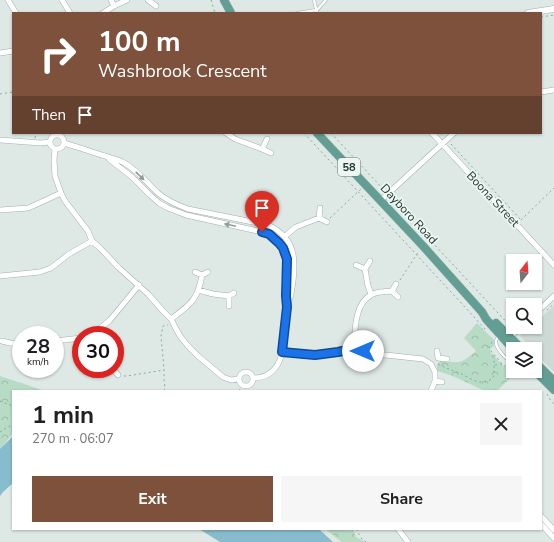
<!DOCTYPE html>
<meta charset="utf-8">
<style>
body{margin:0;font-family:"Nunito Sans",sans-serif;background:#f6f6f6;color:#202124;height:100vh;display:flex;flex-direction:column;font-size:15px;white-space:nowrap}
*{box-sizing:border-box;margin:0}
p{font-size:13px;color:#757577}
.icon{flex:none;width:22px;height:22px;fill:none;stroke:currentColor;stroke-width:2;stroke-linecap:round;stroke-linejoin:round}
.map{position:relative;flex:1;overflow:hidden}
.side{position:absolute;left:12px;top:390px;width:530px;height:140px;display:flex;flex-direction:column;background:#fff;border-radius:0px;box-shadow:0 1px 3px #0004}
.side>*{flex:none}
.banner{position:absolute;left:12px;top:12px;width:530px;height:122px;border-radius:0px;box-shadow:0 1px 3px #0004;background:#7d513b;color:#fff;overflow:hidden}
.needle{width:26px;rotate:17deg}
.buttons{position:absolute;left:506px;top:254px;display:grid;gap:8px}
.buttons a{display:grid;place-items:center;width:36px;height:36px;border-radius:0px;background:#fff;box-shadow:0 1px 3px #0004;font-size:20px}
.speed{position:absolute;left:12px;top:326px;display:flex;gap:8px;font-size:20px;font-weight:700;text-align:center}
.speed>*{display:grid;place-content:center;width:52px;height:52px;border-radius:50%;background:#fff;box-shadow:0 1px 3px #0004;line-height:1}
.speed small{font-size:10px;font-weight:400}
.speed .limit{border:6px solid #d22;background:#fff;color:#111}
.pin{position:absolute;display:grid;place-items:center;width:34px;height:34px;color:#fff;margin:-41px -17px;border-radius:50% 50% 50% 0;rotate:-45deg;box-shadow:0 0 4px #0007}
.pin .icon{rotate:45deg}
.me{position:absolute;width:44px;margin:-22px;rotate:270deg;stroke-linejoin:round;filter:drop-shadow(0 0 3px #0008)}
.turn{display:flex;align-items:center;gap:14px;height:84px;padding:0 20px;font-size:18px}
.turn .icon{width:52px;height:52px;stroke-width:2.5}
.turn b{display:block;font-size:28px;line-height:34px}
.then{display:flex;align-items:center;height:38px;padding:0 20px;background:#0003;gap:8px;font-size:15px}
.round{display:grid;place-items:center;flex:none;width:42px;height:42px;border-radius:0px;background:#f6f6f6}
.overview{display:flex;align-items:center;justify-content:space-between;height:68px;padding:0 20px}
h1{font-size:24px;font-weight:700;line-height:30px}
.primary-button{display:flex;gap:8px;margin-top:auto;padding:8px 20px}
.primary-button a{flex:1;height:46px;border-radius:0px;background:#7d513b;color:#fff;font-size:16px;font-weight:700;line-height:46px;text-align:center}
.primary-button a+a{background:#f6f6f6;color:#202124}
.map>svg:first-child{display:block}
</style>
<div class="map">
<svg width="554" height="542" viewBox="0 0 554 542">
<defs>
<pattern id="forest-crowns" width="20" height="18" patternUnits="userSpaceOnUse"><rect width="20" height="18" fill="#b7dbc4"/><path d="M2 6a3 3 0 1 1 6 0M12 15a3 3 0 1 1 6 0" fill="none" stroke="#9dbda9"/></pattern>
</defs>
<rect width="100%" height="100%" fill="#dee9e6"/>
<path fill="#cdd9d5" d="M 554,306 L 554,372 L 535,353 L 535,349 L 532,349 L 520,336 L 530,327 L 535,327 L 535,323 Z"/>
<path fill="url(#forest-crowns)" d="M 477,323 L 494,340 L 494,346 L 490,349 L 491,353 L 504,367 L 513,367 L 513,371 L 517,371 L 497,391 L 485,391 L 457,378 L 447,374 L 437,371 L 437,365 L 439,362 L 441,361 C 461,363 460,364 476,351 L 464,338 Z
M 0,376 L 45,391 L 13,391 L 13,433 L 0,450 Z
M 324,529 L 353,529 L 356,537 L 365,542 L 341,542 L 328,531 Z"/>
<path fill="#87bcce" d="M 13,436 L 13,483 L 3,492 L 0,496 L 0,449 Z
M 199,529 L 318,529 L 320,530 L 333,542 L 220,542 Z"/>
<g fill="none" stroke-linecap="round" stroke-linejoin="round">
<g stroke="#a1b1ad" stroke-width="3.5">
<path id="service" d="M 314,0 L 317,13
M 297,13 L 317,10 L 326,0
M 499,335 C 498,337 496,340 496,341 C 495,348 507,361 513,362"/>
</g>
<g stroke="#a1b1ad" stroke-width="6">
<path id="minor" d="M 8,0 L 16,13
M 62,0 L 70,13
M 111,0 L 114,6
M 148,0 L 156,6
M 103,13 L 114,6 L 127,0
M 0,53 L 13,51
M 541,92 L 554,90
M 226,133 L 235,139 L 262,149
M 432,133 L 554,265
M50 142a7 7 0 1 1 14 0a7 7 0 1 1-14 0Z
M 267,139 L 262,149 L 271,153
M 0,140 L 41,143 L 49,142
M 64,143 C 78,147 92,152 105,156 C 113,159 119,159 126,164 C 138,171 147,183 158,193 C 167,201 177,205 188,209 L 268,225 C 299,239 296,266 291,294 C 290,299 288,304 287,309 C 283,334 289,378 253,378
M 55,149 L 54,160 L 55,176 L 61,193 L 65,201 L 88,231 L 92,241 L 100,248 L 119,268 L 148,294 L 163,311 L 171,319 L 175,327 L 180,336 L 188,346 L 198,356 L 223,377 L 231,380 L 238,379
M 109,159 L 132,177 L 150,195 L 159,203 L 168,208 L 186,215 L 262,232 C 297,244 284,276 287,304
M 380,201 L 454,133
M 320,208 L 319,218 L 327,222
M 0,210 L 28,208 L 35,205 L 61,193
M 284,237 L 296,227 L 319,218
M 356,265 L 365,269 L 370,261
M 365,269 L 368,286 L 371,294
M 195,272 L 202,275 L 208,272
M 0,276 L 40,272 L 51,268 L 69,254 L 92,241
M 396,284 L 392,291 L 398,297
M 198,290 L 213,294 L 229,296
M 229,306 L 229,296 L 234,293
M 535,314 L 554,296
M 171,319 C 190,305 198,300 202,275
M 92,335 L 110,320 L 139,285
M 508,339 L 521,327
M 2,341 L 10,343 L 21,344
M 55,341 L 81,338
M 354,349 C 355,332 354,304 371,295 C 377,291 386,292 392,291
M 437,351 L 438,358 L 447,359
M 282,352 L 315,355 L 338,352 L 354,349 L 376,354 L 423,359 L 431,364 L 435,372 L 435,381 L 431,391
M 113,369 L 118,375
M239 379a7 7 0 1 1 14 0a7 7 0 1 1-14 0Z
M 435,381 L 442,382
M 541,516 L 554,530
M 541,524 L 554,538
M 398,529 L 408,542"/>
</g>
<g stroke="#a1b1ad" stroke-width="7">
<path id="tertiary" d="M 528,13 L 554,9"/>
</g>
<g stroke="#bcc4c2" stroke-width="9">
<path id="primary" d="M 224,0 L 231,13
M 317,133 L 423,246 L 482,312 L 486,319 L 513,349
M 496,323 L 522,349
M 535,362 L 554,381
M 535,371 L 554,390"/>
</g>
<path stroke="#7fada3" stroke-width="1" stroke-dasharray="2 3" stroke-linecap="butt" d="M 211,0 L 215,13
M 541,17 L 554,15
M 0,94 L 13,92
M 304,133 L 487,331
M 331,133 L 384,190
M 440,133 L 443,136
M 35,138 L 36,133
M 451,144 L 521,220
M 391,198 L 511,327
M 330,218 L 361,189
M 521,220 L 554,188
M 400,280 L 419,251
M 547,310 L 554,304
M 535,322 L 539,318
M 525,331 L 529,327
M 492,342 L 489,347 L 491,351 L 504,366 L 510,366
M 438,364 C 445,368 452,370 459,373 C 467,376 475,383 483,382 C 488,382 492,379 494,376 L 494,355
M 495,365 L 502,364
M 525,371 L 531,377
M 124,376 L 127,376 L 164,370
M 164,391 L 165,388 L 164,379 L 164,369 L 161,336 L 163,326 L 168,325
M 239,391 L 242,385
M 547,394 L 551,401 L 554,404
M 0,401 L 13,406
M 0,432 L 13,424
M 356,529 L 361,538 L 366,542"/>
<use href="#service" stroke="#fff" stroke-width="2.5"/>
<use href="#minor" stroke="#fff" stroke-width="5"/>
<use href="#tertiary" stroke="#fff" stroke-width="6"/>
<use href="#primary" stroke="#639e95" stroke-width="8"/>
</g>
<defs><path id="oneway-solid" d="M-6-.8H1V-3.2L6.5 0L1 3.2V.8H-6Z"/></defs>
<g fill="#909c9a">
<use href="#oneway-solid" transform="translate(140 176) rotate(44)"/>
<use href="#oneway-solid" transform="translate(230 225) rotate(-168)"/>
</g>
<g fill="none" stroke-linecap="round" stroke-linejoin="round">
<g stroke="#114b97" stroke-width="10">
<path id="route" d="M 262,232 L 269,234 L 279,243 L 283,248 L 287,259 L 286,296 L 287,307 L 282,352 L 315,355 L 338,352 L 352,349 L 363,351"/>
</g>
<use href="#route" stroke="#1a73e8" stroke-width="7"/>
</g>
<g text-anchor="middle" stroke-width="3.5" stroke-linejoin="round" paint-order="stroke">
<rect fill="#eef6f3" stroke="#5e726d" stroke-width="1" x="338" y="158" width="22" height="18" rx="3"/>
<g font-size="11" font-weight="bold" fill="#203934">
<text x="349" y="171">58</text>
</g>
<g font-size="12" fill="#203934" stroke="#eef6f3">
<text transform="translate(493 199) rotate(47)" y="4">Boona Street</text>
<text transform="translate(409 214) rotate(47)" y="4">Dayboro Road</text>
</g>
</g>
</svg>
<div class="buttons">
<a><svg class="needle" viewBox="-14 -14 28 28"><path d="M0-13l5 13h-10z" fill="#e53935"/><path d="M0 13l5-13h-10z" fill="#757577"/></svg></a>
<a><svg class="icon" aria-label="search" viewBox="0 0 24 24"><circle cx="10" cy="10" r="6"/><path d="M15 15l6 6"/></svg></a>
<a><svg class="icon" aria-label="layers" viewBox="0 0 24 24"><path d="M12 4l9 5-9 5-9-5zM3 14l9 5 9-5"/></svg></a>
</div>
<div class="speed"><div>28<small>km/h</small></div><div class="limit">30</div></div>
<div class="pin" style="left:262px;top:232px;background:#d93025"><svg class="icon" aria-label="arrive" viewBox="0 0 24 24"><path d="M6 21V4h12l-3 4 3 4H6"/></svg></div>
<svg class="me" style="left:363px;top:351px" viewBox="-20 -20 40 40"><circle r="19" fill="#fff"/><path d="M0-13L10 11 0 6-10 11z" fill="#1a73e8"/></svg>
<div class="banner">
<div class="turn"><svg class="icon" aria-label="right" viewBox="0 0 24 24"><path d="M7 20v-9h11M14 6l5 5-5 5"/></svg><div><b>100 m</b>Washbrook Crescent</div></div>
<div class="then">Then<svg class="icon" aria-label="arrive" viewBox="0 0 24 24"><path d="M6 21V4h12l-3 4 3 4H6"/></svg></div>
</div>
<section class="side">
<div class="overview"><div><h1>1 min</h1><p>270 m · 06:07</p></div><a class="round"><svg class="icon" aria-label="close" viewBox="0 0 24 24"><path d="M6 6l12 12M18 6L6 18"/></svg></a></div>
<div class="primary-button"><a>Exit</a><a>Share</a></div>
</section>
</div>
